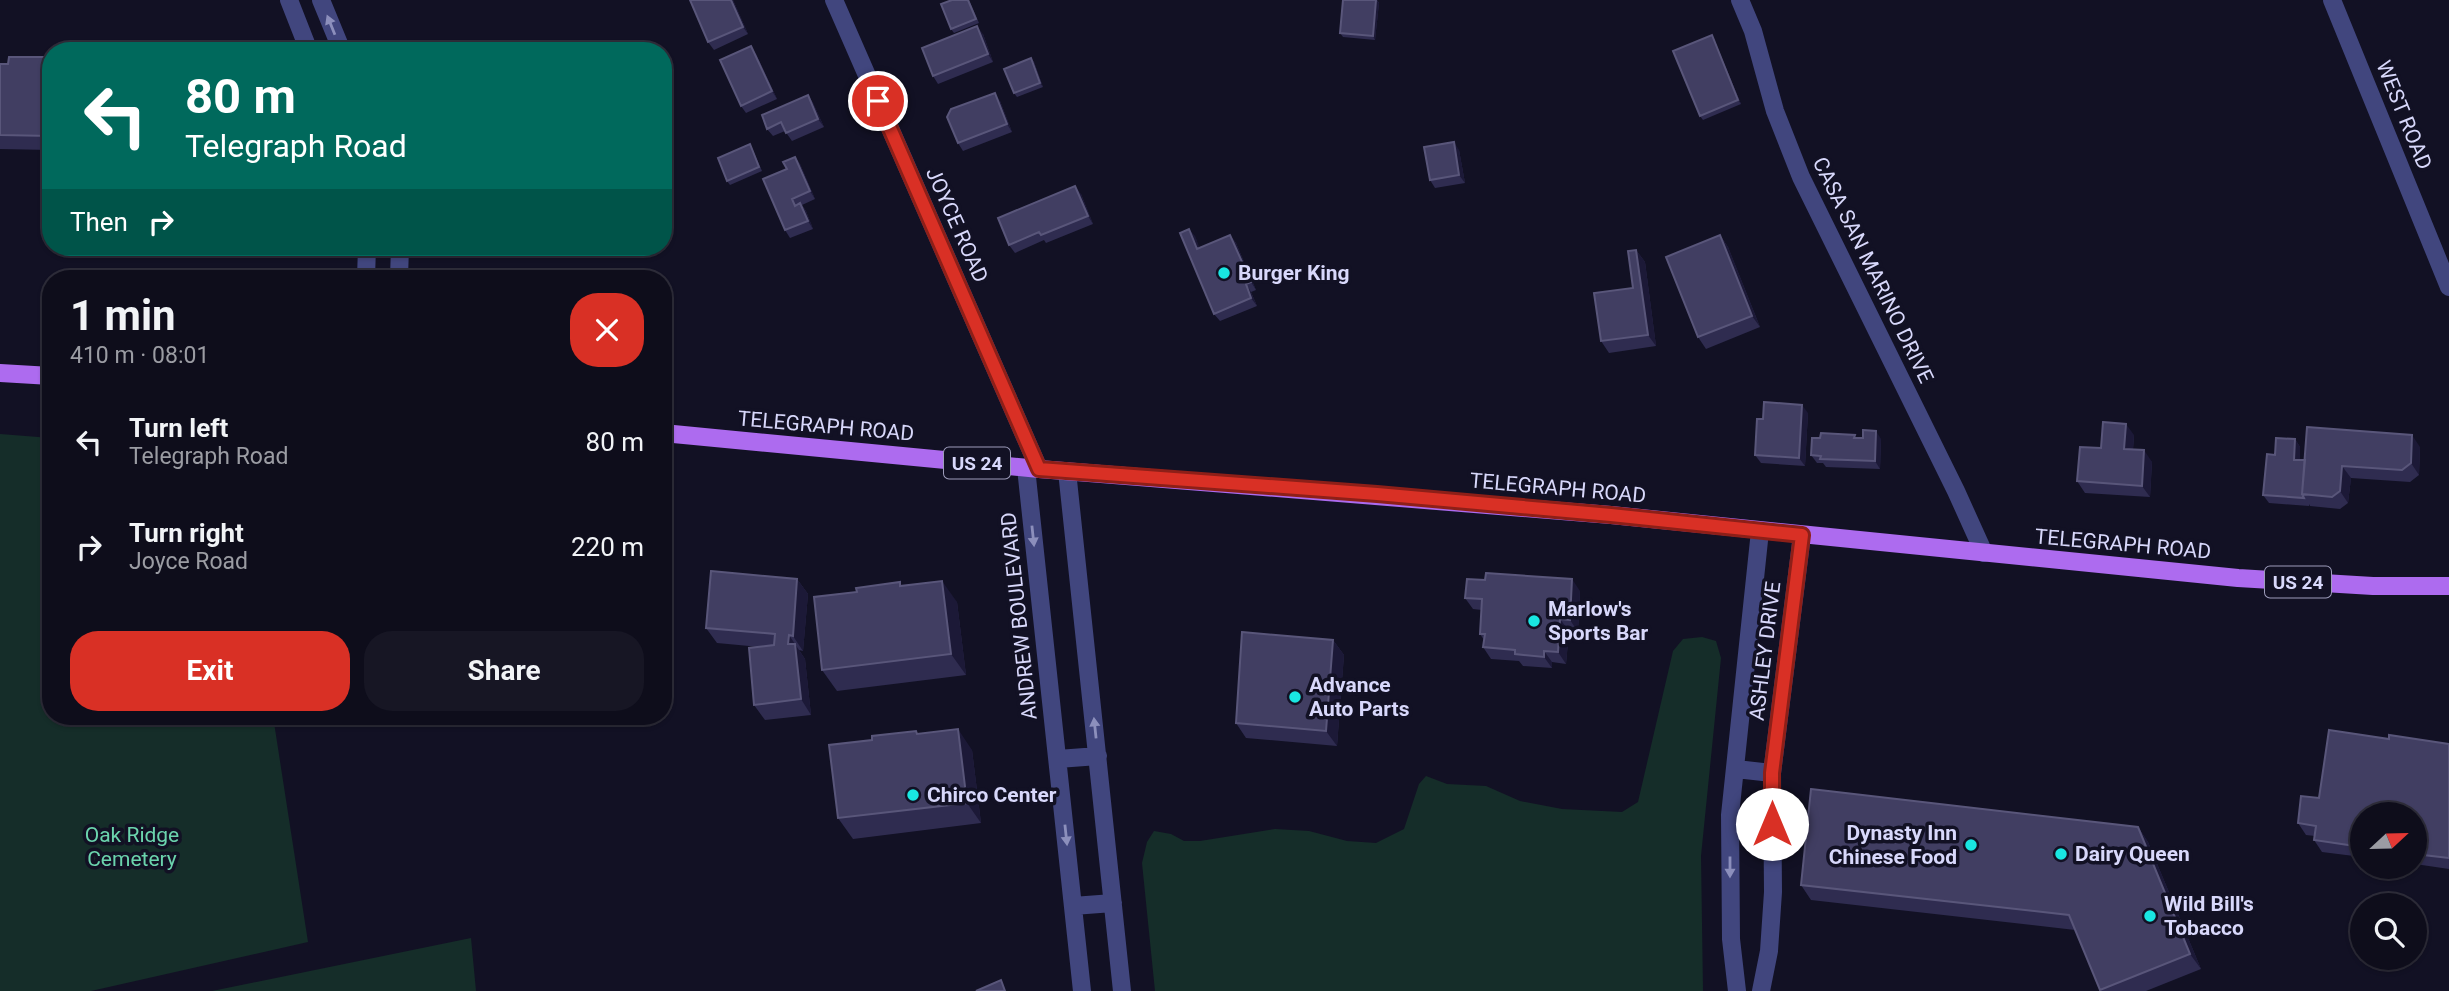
<!DOCTYPE html>
<meta charset="utf-8">
<style>
body{margin:0;font-family:Roboto,sans-serif;background:#171624;color:#f1f3f6;height:100vh;display:flex;flex-direction:column;font-size:26px;white-space:nowrap}
*{box-sizing:border-box;margin:0}
p{font-size:23px;color:#9b9ca3}
.icon{flex:none;width:38px;height:38px;fill:none;stroke:currentColor;stroke-width:2;stroke-linecap:round;stroke-linejoin:round}
.map{position:relative;flex:1;overflow:hidden}
.side{position:absolute;left:42px;top:270px;width:630px;height:455px;display:flex;flex-direction:column;background:#0e0d1b;border-radius:28px;box-shadow:0 2px 5px #0004,0 0 0 2px #2e2d3a}
.side>*{flex:none}
.banner{position:absolute;left:42px;top:42px;width:630px;height:214px;border-radius:28px;box-shadow:0 2px 5px #0004,0 0 0 2px #2e2d3a;background:#00695c;color:#fff;overflow:hidden}
.needle{width:46px;rotate:68deg}
.controls{position:absolute;left:2350px;top:802px;display:grid;gap:14px}
.controls a{display:grid;place-items:center;width:77px;height:77px;border-radius:50%;background:#0e0d1b;box-shadow:0 2px 5px #0004,0 0 0 2px #2e2d3a;font-size:35px}
.pin{position:absolute;display:grid;place-items:center;width:60px;height:60px;color:#fff;margin:-30px;border:4px solid #fff;border-radius:50%;box-shadow:0 2px 7px #0007}
.me{position:absolute;width:77px;margin:-38px;rotate:0deg;stroke-linejoin:round;filter:drop-shadow(0 0 5px #0008)}
.turn{display:flex;align-items:center;gap:24px;height:147px;padding:0 28px;font-size:32px}
.turn .icon{width:91px;height:91px;stroke-width:2.5}
.turn b{display:block;font-size:49px;line-height:60px}
.then{display:flex;align-items:center;height:66px;padding:0 28px;background:#0003;gap:14px;font-size:26px}
.round{display:grid;place-items:center;flex:none;width:74px;height:74px;border-radius:28px;background:#171624}
.summary{display:flex;align-items:center;justify-content:space-between;height:119px;padding:0 28px}
h1{font-size:42px;font-weight:700;line-height:52px}
.primary-button{display:flex;gap:14px;margin-top:auto;padding:14px 28px}
.primary-button a{flex:1;height:80px;border-radius:28px;background:#d93025;color:#fff;font-size:28px;font-weight:700;line-height:80px;text-align:center}
.primary-button a+a{background:#171624;color:#f1f3f6}
ul{padding:0;list-style:none}
li{display:flex;align-items:center;gap:21px;height:105px;padding:0 28px}
li div{flex:1}
li b{display:block;font-size:26px}
li em{font-style:normal}
.map>svg:first-child{display:block}
</style>
<div class="map">
<svg width="2449" height="991" viewBox="0 0 2449 991">
<rect width="100%" height="100%" fill="#121124"/>
<path fill="#152d29" d="M 0,434 L 51,438 L 51,716 L 273,716 L 308,942 L 91,991 L 0,991 Z
M 1702,637 L 1716,641 L 1721,658 L 1701,856 L 1703,991 L 1155,991 L 1142,863 L 1147,842 L 1154,831 L 1171,834 L 1184,841 L 1200,841 L 1275,829 L 1309,831 L 1347,841 L 1376,843 L 1404,829 L 1419,784 L 1426,776 L 1447,784 L 1486,786 L 1520,801 L 1562,809 L 1622,812 L 1638,802 L 1673,651 L 1683,639 Z
M 471,938 L 476,991 L 212,991 Z"/>
<g fill="none" stroke-linecap="round" stroke-linejoin="round">
<path stroke="#41467e" stroke-width="18" d="M 289,0 L 309,51
M 321,0 L 342,51
M 834,0 L 1039,469
M 1740,0 L 1753,31 L 1775,111 L 1801,177 L 1956,491 L 1984,553
M 2332,0 L 2449,287
M 366,278 L 367,247
M 399,278 L 400,247
M 1026,468 L 1082,991
M 1067,471 L 1122,991
M 1058,759 L 1098,756
M 1736,769 L 1772,773
M 1073,906 L 1113,903
M 1737,991 L 1731,939 L 1730,815 L 1760,531
M 1761,991 L 1769,951 L 1773,892 L 1772,773 L 1802,535"/>
<path stroke="#ad6bef" stroke-width="18" d="M 0,373 L 51,376
M 663,433 L 1039,469 L 1611,515 L 2238,578 L 2373,586 L 2449,586"/>
</g>
<path fill="#2f2c50" d="M 690,0 L 733,0 L 748,34 L 714,50 L 708,42 Z
M 952,0 L 969,0 L 979,23 L 954,33 L 951,29 Z
M 1343,0 L 1377,0 L 1379,3 L 1375,40 L 1343,37 L 1340,33 Z
M 983,34 L 993,62 L 938,84 L 933,76 Z
M 1712,35 L 1714,39 L 1741,104 L 1703,120 L 1700,116 Z
M 756,54 L 777,99 L 746,113 L 741,106 Z
M 51,57 L 51,150 L 0,149 L 0,64 L 8,64 Z
M 1031,58 L 1034,62 L 1043,87 L 1017,97 L 1014,93 Z
M 808,95 L 813,103 L 824,127 L 792,141 L 785,131 L 773,136 L 767,129 Z
M 1000,101 L 1012,132 L 963,151 L 958,143 Z
M 752,148 L 762,171 L 730,185 L 727,181 Z
M 1459,150 L 1465,183 L 1435,188 L 1430,180 Z
M 795,157 L 800,164 L 815,199 L 802,205 L 806,211 L 813,229 L 790,238 L 785,230 L 787,169 Z
M 1081,194 L 1093,224 L 1046,243 L 1044,240 L 1015,253 L 1009,245 Z
M 1230,235 L 1236,243 L 1256,290 L 1251,292 L 1257,306 L 1220,321 L 1214,314 L 1195,236 L 1199,248 Z
M 1720,235 L 1728,247 L 1760,327 L 1706,349 L 1698,337 Z
M 1636,250 L 1645,262 L 1656,346 L 1609,353 L 1601,341 L 1633,288 Z
M 1808,413 L 1805,466 L 1761,463 L 1755,455 L 1763,419 Z
M 2134,435 L 2133,450 L 2152,462 L 2150,497 L 2085,493 L 2077,481 L 2101,448 Z
M 1857,438 L 1881,439 L 1880,469 L 1826,467 L 1823,463 L 1817,463 L 1811,455 Z
M 2295,439 L 2300,447 L 2300,460 L 2420,447 L 2419,475 L 2410,482 L 2351,478 L 2348,503 L 2340,509 L 2310,506 L 2309,504 L 2309,506 L 2269,503 L 2263,495 L 2275,455 Z
M 797,579 L 808,594 L 803,651 L 799,650 L 805,659 L 811,715 L 765,720 L 754,705 L 760,647 L 717,643 L 706,628 Z
M 1485,580 L 1580,591 L 1578,632 L 1569,631 L 1566,664 L 1552,662 L 1552,668 L 1523,666 L 1519,661 L 1491,659 L 1483,647 L 1484,640 L 1480,634 L 1482,610 L 1473,609 L 1465,598 Z
M 903,586 L 957,602 L 966,675 L 837,691 L 822,670 Z
M 1333,640 L 1344,655 L 1337,746 L 1246,738 L 1236,723 Z
M 918,734 L 972,750 L 981,823 L 853,839 L 838,818 Z
M 2389,739 L 2449,744 L 2449,869 L 2415,864 L 2415,814 L 2362,814 L 2362,857 L 2322,852 L 2314,840 L 2315,836 L 2306,835 L 2298,823 L 2319,798 Z
M 2138,827 L 2148,842 L 2201,969 L 2146,991 L 2101,991 L 2075,930 L 1811,900 L 1801,885 Z"/>
<path fill="#1c1937" d="M 731,0 L 733,0 L 748,34 L 743,27 Z
M 1376,0 L 1379,3 L 1375,40 L 1373,36 Z
M 977,26 L 983,34 L 993,62 L 988,54 Z
M 1712,35 L 1714,39 L 1741,104 L 1738,100 Z
M 751,46 L 756,54 L 777,99 L 772,91 Z
M 1031,58 L 1034,62 L 1043,87 L 1040,83 Z
M 995,93 L 1000,101 L 1012,132 L 1007,124 Z
M 808,95 L 813,103 L 824,127 L 818,119 Z
M 1454,142 L 1459,150 L 1465,183 L 1459,175 Z
M 795,157 L 800,164 L 815,199 L 810,191 Z
M 1075,186 L 1081,194 L 1093,224 L 1088,216 Z
M 800,203 L 806,211 L 813,229 L 808,221 Z
M 1189,229 L 1195,236 L 1203,257 L 1197,249 Z
M 1230,235 L 1236,243 L 1256,290 L 1251,282 Z
M 1720,235 L 1728,247 L 1760,327 L 1752,316 Z
M 1636,250 L 1645,262 L 1656,346 L 1648,335 Z
M 1246,284 L 1251,292 L 1257,306 L 1251,298 Z
M 1802,405 L 1808,413 L 1805,466 L 1799,458 Z
M 2126,424 L 2134,435 L 2132,461 L 2124,449 Z
M 1876,431 L 1881,439 L 1880,469 L 1875,461 Z
M 2412,435 L 2420,447 L 2419,475 L 2411,463 Z
M 2295,439 L 2300,447 L 2300,468 L 2294,460 Z
M 2144,450 L 2152,462 L 2150,497 L 2142,486 Z
M 2342,466 L 2351,478 L 2348,503 L 2340,491 Z
M 797,579 L 808,594 L 803,651 L 793,636 Z
M 1572,579 L 1580,591 L 1578,632 L 1570,620 Z
M 942,581 L 957,602 L 966,675 L 951,654 Z
M 1560,619 L 1569,631 L 1566,664 L 1558,652 Z
M 789,635 L 805,659 L 811,715 L 801,699 L 788,644 Z
M 1333,640 L 1344,655 L 1337,746 L 1326,731 Z
M 1544,651 L 1552,662 L 1552,668 L 1544,657 Z
M 958,729 L 972,750 L 981,823 L 967,803 Z
M 2138,827 L 2148,842 L 2201,969 L 2190,954 Z"/>
<path fill="#413e62" stroke="#59567a" stroke-width="2" d="M 690,0 L 731,0 L 743,27 L 708,42 Z
M 952,0 L 968,0 L 976,19 L 951,29 L 941,4 Z
M 1343,0 L 1376,0 L 1373,36 L 1340,33 Z
M 977,26 L 988,54 L 933,76 L 922,48 Z
M 1712,35 L 1738,100 L 1700,116 L 1673,51 Z
M 751,46 L 772,91 L 741,106 L 720,60 Z
M 9,57 L 51,57 L 51,136 L 0,135 L 0,64 L 8,64 Z
M 1031,58 L 1040,83 L 1014,93 L 1004,69 Z
M 995,93 L 1007,124 L 958,143 L 947,117 L 951,109 Z
M 808,95 L 818,119 L 786,133 L 781,122 L 767,129 L 762,115 Z
M 1454,142 L 1459,175 L 1430,180 L 1424,147 Z
M 750,144 L 759,167 L 727,181 L 718,158 Z
M 795,157 L 810,191 L 792,199 L 795,206 L 800,203 L 808,221 L 785,230 L 763,179 L 787,169 L 783,162 Z
M 1075,186 L 1088,216 L 1041,235 L 1039,232 L 1009,245 L 998,218 Z
M 1189,229 L 1197,249 L 1230,235 L 1251,282 L 1246,284 L 1251,298 L 1214,314 L 1180,233 Z
M 1720,235 L 1752,316 L 1698,337 L 1666,257 Z
M 1636,250 L 1648,335 L 1601,341 L 1594,293 L 1633,288 L 1628,251 Z
M 1764,402 L 1802,405 L 1799,458 L 1755,455 L 1757,419 L 1763,419 Z
M 2103,422 L 2126,424 L 2124,449 L 2144,450 L 2142,486 L 2077,481 L 2080,447 L 2101,448 Z
M 2307,427 L 2412,435 L 2411,463 L 2402,470 L 2342,466 L 2340,491 L 2332,497 L 2302,494 Z
M 1863,430 L 1876,431 L 1875,461 L 1820,459 L 1821,456 L 1811,455 L 1812,438 L 1820,438 L 1821,433 L 1855,435 L 1854,438 L 1863,438 Z
M 2276,438 L 2295,439 L 2294,460 L 2305,460 L 2302,494 L 2304,498 L 2263,495 L 2267,454 L 2275,455 Z
M 711,571 L 797,579 L 793,636 L 789,635 L 788,644 L 795,644 L 801,699 L 754,705 L 749,648 L 774,645 L 775,634 L 706,628 Z
M 1486,573 L 1572,579 L 1570,620 L 1560,619 L 1558,652 L 1544,651 L 1544,657 L 1515,654 L 1515,650 L 1483,647 L 1485,634 L 1480,634 L 1482,599 L 1465,598 L 1467,579 L 1485,580 Z
M 942,581 L 951,654 L 822,670 L 814,597 L 857,592 L 856,588 L 900,582 L 900,586 Z
M 1242,632 L 1333,640 L 1326,731 L 1236,723 Z
M 958,729 L 967,803 L 838,818 L 829,745 L 872,740 L 872,736 L 916,731 L 917,734 Z
M 2329,730 L 2389,739 L 2389,735 L 2449,744 L 2449,858 L 2415,854 L 2415,814 L 2362,814 L 2362,847 L 2314,840 L 2316,826 L 2298,823 L 2301,796 L 2319,798 Z
M 1811,789 L 2138,827 L 2190,954 L 2100,990 L 2069,915 L 1801,885 Z
M 1001,980 L 1005,991 L 976,991 Z"/>
<defs><path id="oneway-solid" d="M-6-.8H1V-3.2L6.5 0L1 3.2V.8H-6Z" transform="scale(1.75)"/></defs>
<g fill="#8c8fbc">
<use href="#oneway-solid" transform="translate(331 25) rotate(-112)"/>
<use href="#oneway-solid" transform="translate(1033 536) rotate(84)"/>
<use href="#oneway-solid" transform="translate(1095 728) rotate(-96)"/>
<use href="#oneway-solid" transform="translate(1066 835) rotate(84)"/>
<use href="#oneway-solid" transform="translate(1730 867) rotate(90)"/>
</g>
<g fill="none" stroke-linecap="round" stroke-linejoin="round">
<g stroke="#8d1f18" stroke-width="18">
<path id="route" d="M 878,101 L 1039,469 L 1377,494 L 1611,515 L 1802,535 L 1772,773 L 1772,824"/>
</g>
<use href="#route" stroke="#d93025" stroke-width="12"/>
</g>
<g fill="#19e6e2" stroke="#121124" stroke-width="2.5">
<circle cx="1224" cy="273" r="7"/>
<circle cx="1534" cy="621" r="7"/>
<circle cx="1295" cy="697" r="7"/>
<circle cx="913" cy="795" r="7"/>
<circle cx="1971" cy="845" r="7"/>
<circle cx="2061" cy="854" r="7"/>
<circle cx="2150" cy="916" r="7"/>
</g>
<g text-anchor="middle" stroke-width="7" stroke-linejoin="round" paint-order="stroke">
<g fill="#121124" stroke="#9d9cba" stroke-width="2">
<rect x="944" y="447.5" width="66" height="31" rx="5"/>
<rect x="2265" y="566.5" width="66" height="31" rx="5"/>
</g>
<g font-size="19" font-weight="bold" fill="#d8d8fb">
<text x="977" y="470">US 24</text>
<text x="2298" y="589">US 24</text>
</g>
<g font-size="21" fill="#d8d8fb" stroke="#121124">
<text transform="translate(2404 115) rotate(68)" y="7">WEST ROAD</text>
<text transform="translate(957 225) rotate(66)" y="7">JOYCE ROAD</text>
<text transform="translate(1873 270) rotate(64)" y="7">CASA SAN MARINO DRIVE</text>
<text transform="translate(826 426) rotate(5)" y="7">TELEGRAPH ROAD</text>
<text transform="translate(1558 488) rotate(5)" y="7">TELEGRAPH ROAD</text>
<text transform="translate(2123 544) rotate(5)" y="7">TELEGRAPH ROAD</text>
<text transform="translate(1019 616) rotate(-96)" y="7">ANDREW BOULEVARD</text>
<text transform="translate(1765 651) rotate(-83)" y="7">ASHLEY DRIVE</text>
</g>
<g font-size="21" font-weight="bold" fill="#d8d8fb" stroke="#121124" text-anchor="start">
<text x="1238" y="280">Burger King</text>
<text x="1548" y="616">Marlow's<tspan x="1548" dy="24">Sports Bar</tspan></text>
<text x="1309" y="692">Advance<tspan x="1309" dy="24">Auto Parts</tspan></text>
<text x="927" y="802">Chirco Center</text>
<text x="1957" y="840" text-anchor="end">Dynasty Inn<tspan x="1957" dy="24">Chinese Food</tspan></text>
<text x="2075" y="861">Dairy Queen</text>
<text x="2164" y="911">Wild Bill's<tspan x="2164" dy="24">Tobacco</tspan></text>
</g>
<g font-size="21" fill="#6bd4ad" stroke="#121124">
<text x="132" y="842">Oak Ridge<tspan x="132" dy="24">Cemetery</tspan></text>
</g>
</g>
</svg>
<div class="controls">
<a><svg class="needle" viewBox="-14 -14 28 28"><path d="M0-13l5 13h-10z" fill="#e53935"/><path d="M0 13l5-13h-10z" fill="#9b9ca3"/></svg></a>
<a><svg class="icon" aria-label="search" viewBox="0 0 24 24"><circle cx="10" cy="10" r="6"/><path d="M15 15l6 6"/></svg></a>
</div>
<div class="pin" style="left:878px;top:101px;background:#d93025"><svg class="icon" aria-label="arrive" viewBox="0 0 24 24"><path d="M6 21V4h12l-3 4 3 4H6"/></svg></div>
<svg class="me" style="left:1772px;top:824px" viewBox="-20 -20 40 40"><circle r="19" fill="#fff"/><path d="M0-13L10 11 0 6-10 11z" fill="#d93025"/></svg>
<div class="banner">
<div class="turn"><svg class="icon" aria-label="left" viewBox="0 0 24 24"><path d="M17 20v-9H6M10 6l-5 5 5 5"/></svg><div><b>80 m</b>Telegraph Road</div></div>
<div class="then">Then<svg class="icon" aria-label="right" viewBox="0 0 24 24"><path d="M7 20v-9h11M14 6l5 5-5 5"/></svg></div>
</div>
<section class="side">
<div class="summary"><div><h1>1 min</h1><p>410 m · 08:01</p></div><a class="round" style="background:#d93025;color:#fff"><svg class="icon" aria-label="close" viewBox="0 0 24 24"><path d="M6 6l12 12M18 6L6 18"/></svg></a></div>
<ul>
<li><svg class="icon" aria-label="left" viewBox="0 0 24 24"><path d="M17 20v-9H6M10 6l-5 5 5 5"/></svg><div><b>Turn left</b><p>Telegraph Road</p></div><em>80 m</em></li>
<li><svg class="icon" aria-label="right" viewBox="0 0 24 24"><path d="M7 20v-9h11M14 6l5 5-5 5"/></svg><div><b>Turn right</b><p>Joyce Road</p></div><em>220 m</em></li>
</ul>
<div class="primary-button"><a>Exit</a><a>Share</a></div>
</section>
</div>
